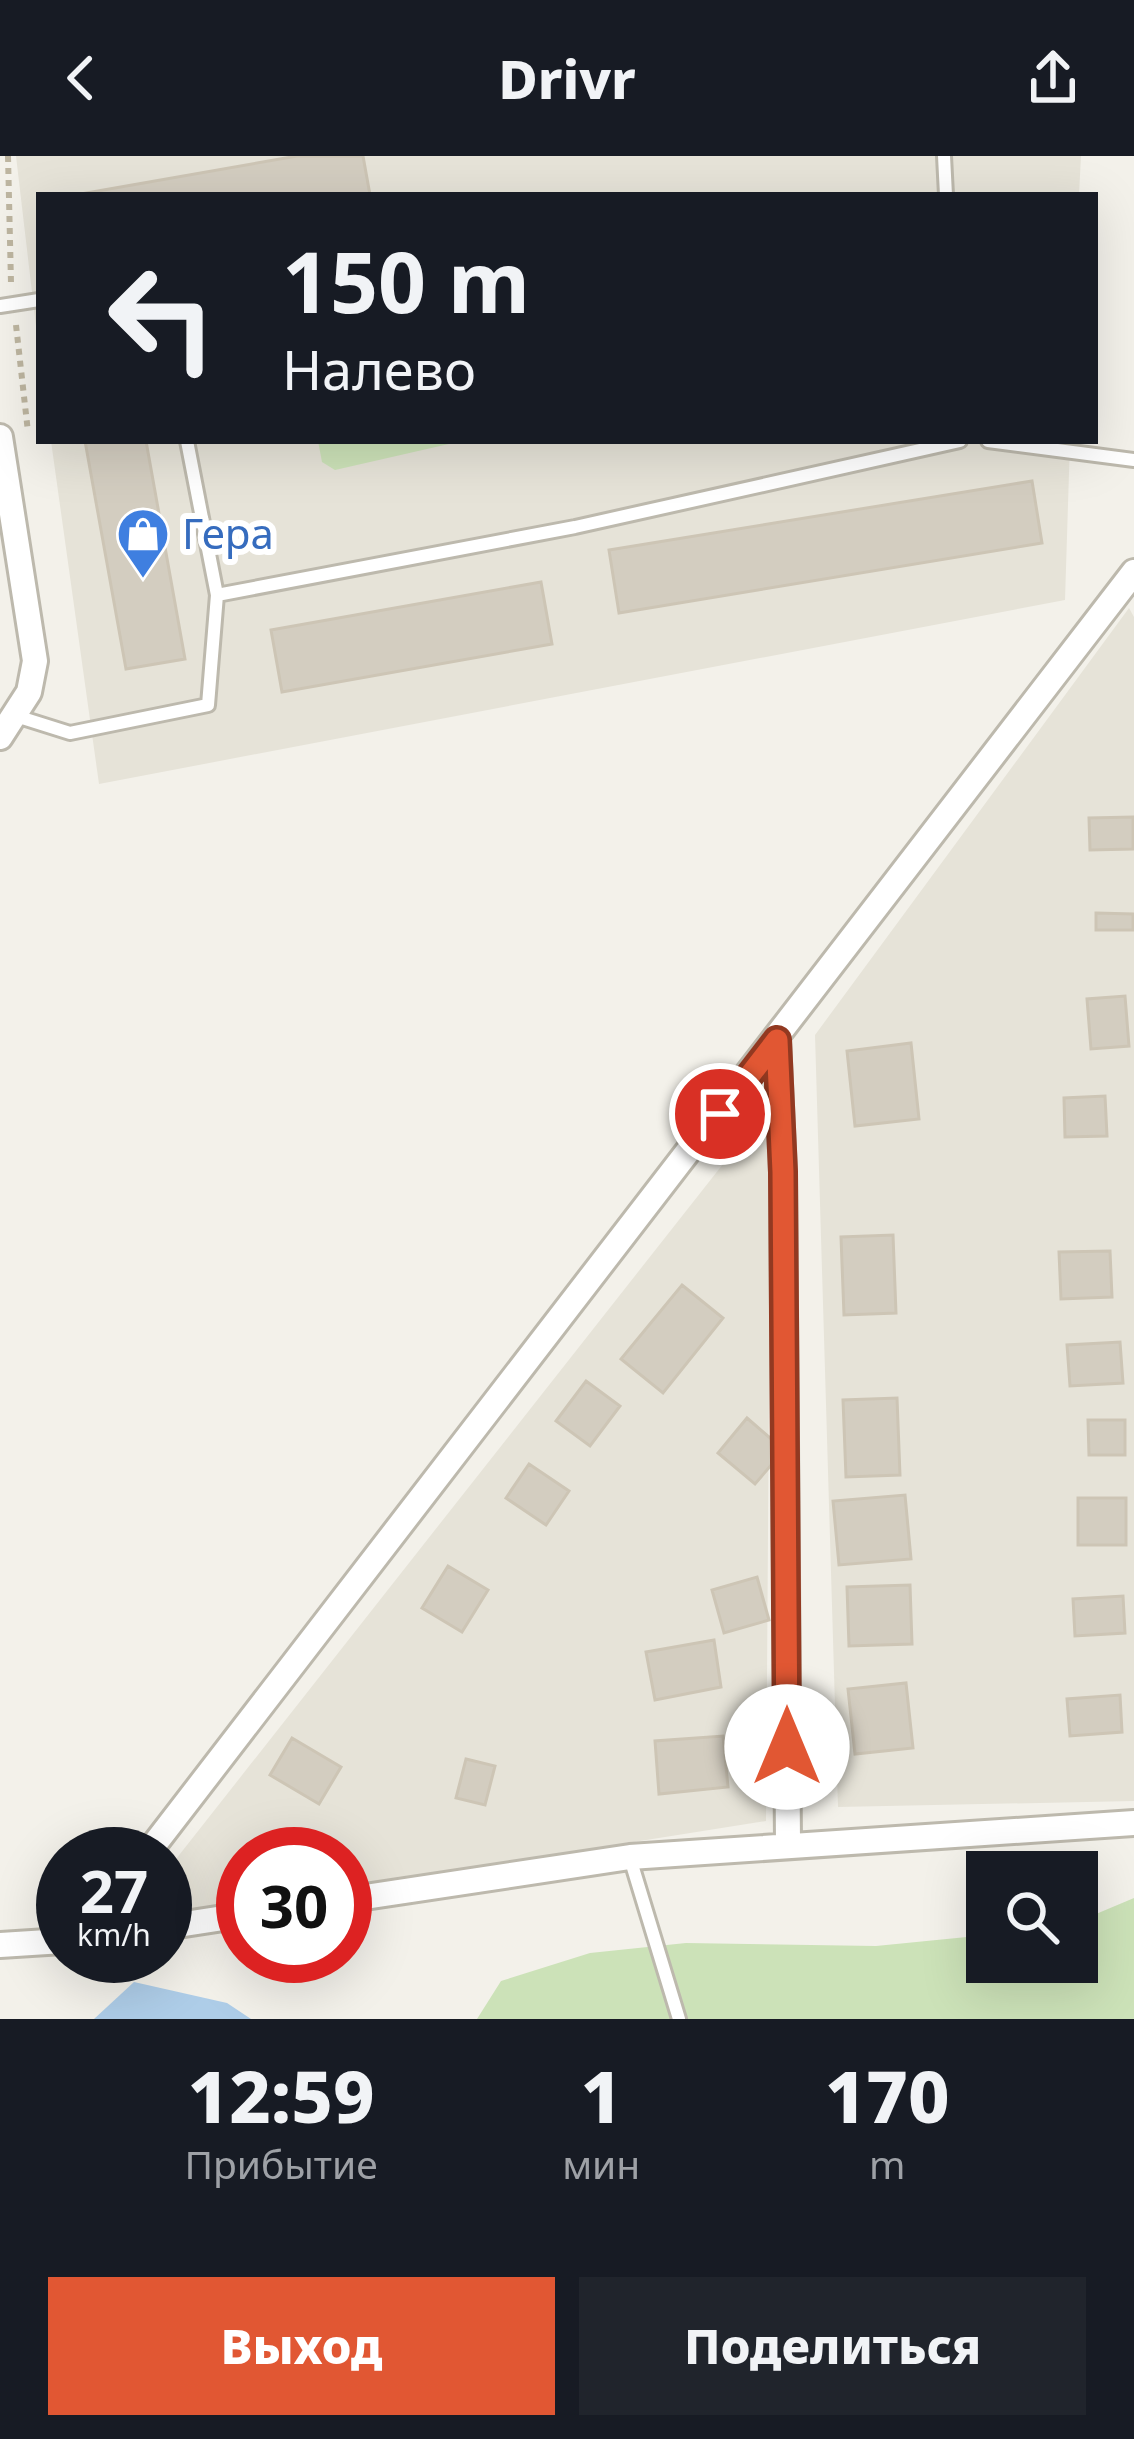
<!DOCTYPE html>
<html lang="ru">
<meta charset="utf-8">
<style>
body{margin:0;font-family:"Noto Sans",sans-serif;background:#20242c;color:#f1f3f6;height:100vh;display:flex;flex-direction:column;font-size:45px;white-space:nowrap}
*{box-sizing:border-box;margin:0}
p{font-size:39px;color:#9ea1a6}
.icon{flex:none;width:66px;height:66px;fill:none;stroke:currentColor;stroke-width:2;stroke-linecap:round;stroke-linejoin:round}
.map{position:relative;height:1863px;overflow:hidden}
.sheet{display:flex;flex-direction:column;background:#171b24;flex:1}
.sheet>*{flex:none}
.banner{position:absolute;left:36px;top:36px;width:1062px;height:252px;border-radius:0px;box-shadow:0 12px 48px #0002;background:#171b24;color:#f1f3f6;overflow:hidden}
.buttons{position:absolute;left:966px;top:1695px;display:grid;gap:24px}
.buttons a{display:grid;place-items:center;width:132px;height:132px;border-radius:0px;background:#171b24;box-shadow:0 12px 48px #0002;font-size:60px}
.speed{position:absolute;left:36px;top:1671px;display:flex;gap:24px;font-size:60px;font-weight:700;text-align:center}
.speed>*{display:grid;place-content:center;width:156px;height:156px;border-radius:50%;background:#171b24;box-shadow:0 12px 48px #0002;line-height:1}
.speed small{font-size:30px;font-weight:400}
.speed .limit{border:18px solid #d22;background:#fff;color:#111}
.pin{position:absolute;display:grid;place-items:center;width:102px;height:102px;color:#fff;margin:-51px;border:6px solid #fff;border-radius:50%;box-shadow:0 3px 12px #0007}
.me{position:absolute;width:132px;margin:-66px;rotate:0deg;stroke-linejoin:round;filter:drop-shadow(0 0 9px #0008)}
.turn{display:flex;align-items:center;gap:42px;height:252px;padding:0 48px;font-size:54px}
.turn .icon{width:156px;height:156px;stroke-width:2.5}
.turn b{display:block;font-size:84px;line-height:102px}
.eta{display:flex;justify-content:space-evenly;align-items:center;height:204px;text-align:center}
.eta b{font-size:72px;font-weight:800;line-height:84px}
.button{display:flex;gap:24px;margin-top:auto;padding:24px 48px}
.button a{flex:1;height:138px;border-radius:0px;background:#e15733;color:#fff;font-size:48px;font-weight:800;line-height:138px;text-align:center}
.button a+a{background:#20242c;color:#f1f3f6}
header{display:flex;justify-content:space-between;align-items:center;height:156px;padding:0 48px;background:#171b24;font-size:54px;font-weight:800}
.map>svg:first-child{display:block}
</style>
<header><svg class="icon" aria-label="back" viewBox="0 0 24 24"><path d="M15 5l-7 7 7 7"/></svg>Drivr<svg class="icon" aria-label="share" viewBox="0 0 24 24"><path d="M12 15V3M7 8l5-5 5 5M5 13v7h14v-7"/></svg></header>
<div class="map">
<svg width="1134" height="1863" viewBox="0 0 1134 1863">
<rect width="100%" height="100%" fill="#f3f1ea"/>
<path fill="#e6e3d8" d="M 16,0 L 1081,0 L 1079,39 L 39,39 L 39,196 Z
M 51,285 L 1070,285 L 1065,444 L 99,628 Z
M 1129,452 L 1134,461 L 1134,1645 L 838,1651 L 815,879 Z
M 771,947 L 766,1665 L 345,1732 L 345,1698 L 243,1698 L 243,1748 L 165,1760 L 165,1717 Z"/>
<path fill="#cce2b8" d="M 318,285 L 462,285 L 335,314 L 322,306 Z
M 1134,1742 L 1134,1863 L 477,1863 L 501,1825 L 590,1797 L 686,1787 L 876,1790 L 987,1779 L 987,1806 L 1077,1806 L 1077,1766 Z"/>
<path fill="#aecde8" d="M 134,1826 L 227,1847 L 251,1863 L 94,1863 Z"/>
<path fill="#d3cdc0" stroke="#cdc5b5" stroke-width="3" d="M 297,0 L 363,0 L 370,39 L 75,39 Z
M 85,285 L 146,285 L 185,503 L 126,513 Z
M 1032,325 L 1042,387 L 619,457 L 609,394 Z
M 541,426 L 552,488 L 282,536 L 271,474 Z
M 1133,661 L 1133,693 L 1090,694 L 1089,662 Z
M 1096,757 L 1133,758 L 1133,774 L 1096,774 Z
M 1125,840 L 1129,890 L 1091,893 L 1087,843 Z
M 911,887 L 919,963 L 855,970 L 847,895 Z
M 1105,940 L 1107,980 L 1065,981 L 1064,942 Z
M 893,1079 L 896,1157 L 844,1159 L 841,1081 Z
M 1110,1095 L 1112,1141 L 1061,1143 L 1059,1096 Z
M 682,1129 L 723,1162 L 663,1237 L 621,1203 Z
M 1120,1186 L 1123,1227 L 1070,1230 L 1067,1189 Z
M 586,1225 L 620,1250 L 590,1290 L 556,1265 Z
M 897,1242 L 900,1319 L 846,1321 L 843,1244 Z
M 747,1262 L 784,1294 L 755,1328 L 718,1297 Z
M 1088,1264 L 1125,1264 L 1125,1299 L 1089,1299 Z
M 529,1308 L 569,1335 L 546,1369 L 506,1342 Z
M 905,1339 L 911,1403 L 839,1409 L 833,1345 Z
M 1078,1342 L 1126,1342 L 1126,1389 L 1078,1389 Z
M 448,1410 L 488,1434 L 462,1476 L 422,1452 Z
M 757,1421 L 769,1464 L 724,1477 L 712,1434 Z
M 910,1429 L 912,1488 L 849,1490 L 847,1431 Z
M 1123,1440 L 1125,1477 L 1075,1480 L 1073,1443 Z
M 714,1484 L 721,1531 L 655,1544 L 646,1496 Z
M 906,1527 L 913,1592 L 855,1598 L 848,1533 Z
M 1120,1539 L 1122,1576 L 1070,1580 L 1067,1543 Z
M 723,1580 L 728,1631 L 659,1638 L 655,1585 Z
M 292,1582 L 341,1611 L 319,1648 L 270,1619 Z
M 466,1603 L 495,1610 L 485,1649 L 456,1642 Z"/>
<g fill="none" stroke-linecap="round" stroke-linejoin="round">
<g stroke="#bdb9ad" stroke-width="18">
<path id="service" d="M 944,0 L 946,39
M 0,150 L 39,144
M 187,285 L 217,439 L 575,371 L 960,285
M 988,285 L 1134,304
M 16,560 L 70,577 L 208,549 L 217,439
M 630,1702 L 679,1863"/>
</g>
<g stroke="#bdb9ad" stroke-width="30">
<path id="minor" d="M 0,281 L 35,505 L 29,536 L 0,581
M 777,883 L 783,1016 L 788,1687
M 147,1698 L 1134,416
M 345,1744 L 630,1701 L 1134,1667
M 165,1771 L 243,1759
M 0,1789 L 63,1785"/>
</g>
<path stroke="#bdb5a0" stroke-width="6" stroke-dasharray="6 6" stroke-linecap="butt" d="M 8,0 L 11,127
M 16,169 L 28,276"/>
<use href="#service" stroke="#fff" stroke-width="12"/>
<use href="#minor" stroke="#fff" stroke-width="24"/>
</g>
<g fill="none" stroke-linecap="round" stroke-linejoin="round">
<g stroke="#923921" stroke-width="30">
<path id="route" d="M 720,958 L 777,884 L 783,1016 L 787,1591"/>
</g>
<use href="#route" stroke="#e15733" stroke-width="21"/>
</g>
<defs>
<g id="shop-pin" transform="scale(2.7)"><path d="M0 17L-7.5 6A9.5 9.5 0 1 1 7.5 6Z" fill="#3f7fe0" stroke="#fff"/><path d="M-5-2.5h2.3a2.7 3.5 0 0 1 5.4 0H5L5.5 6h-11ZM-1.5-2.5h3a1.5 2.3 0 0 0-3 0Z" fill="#fff"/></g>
</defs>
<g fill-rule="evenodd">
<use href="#shop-pin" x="143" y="378"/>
</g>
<g text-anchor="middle" stroke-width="12" stroke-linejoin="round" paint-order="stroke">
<g font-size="42" fill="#366cbe" stroke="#fff" text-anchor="start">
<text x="182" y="393">Гера</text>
</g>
</g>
</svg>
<div class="buttons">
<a><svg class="icon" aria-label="search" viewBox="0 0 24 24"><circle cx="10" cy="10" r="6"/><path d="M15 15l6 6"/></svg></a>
</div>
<div class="speed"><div>27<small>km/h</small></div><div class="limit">30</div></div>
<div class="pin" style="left:720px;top:958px;background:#d93025"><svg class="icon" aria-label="arrive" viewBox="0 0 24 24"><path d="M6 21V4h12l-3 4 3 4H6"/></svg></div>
<svg class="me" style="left:787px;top:1591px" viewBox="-20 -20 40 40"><circle r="19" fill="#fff"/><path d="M0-13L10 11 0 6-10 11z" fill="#e15733"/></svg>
<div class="banner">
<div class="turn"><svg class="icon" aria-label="left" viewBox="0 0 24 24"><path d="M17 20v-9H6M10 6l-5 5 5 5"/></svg><div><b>150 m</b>Налево</div></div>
</div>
</div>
<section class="sheet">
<div class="eta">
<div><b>12:59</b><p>Прибытие</p></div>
<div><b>1</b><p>мин</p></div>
<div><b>170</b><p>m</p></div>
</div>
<div class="button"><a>Выход</a><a>Поделиться</a></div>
</section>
